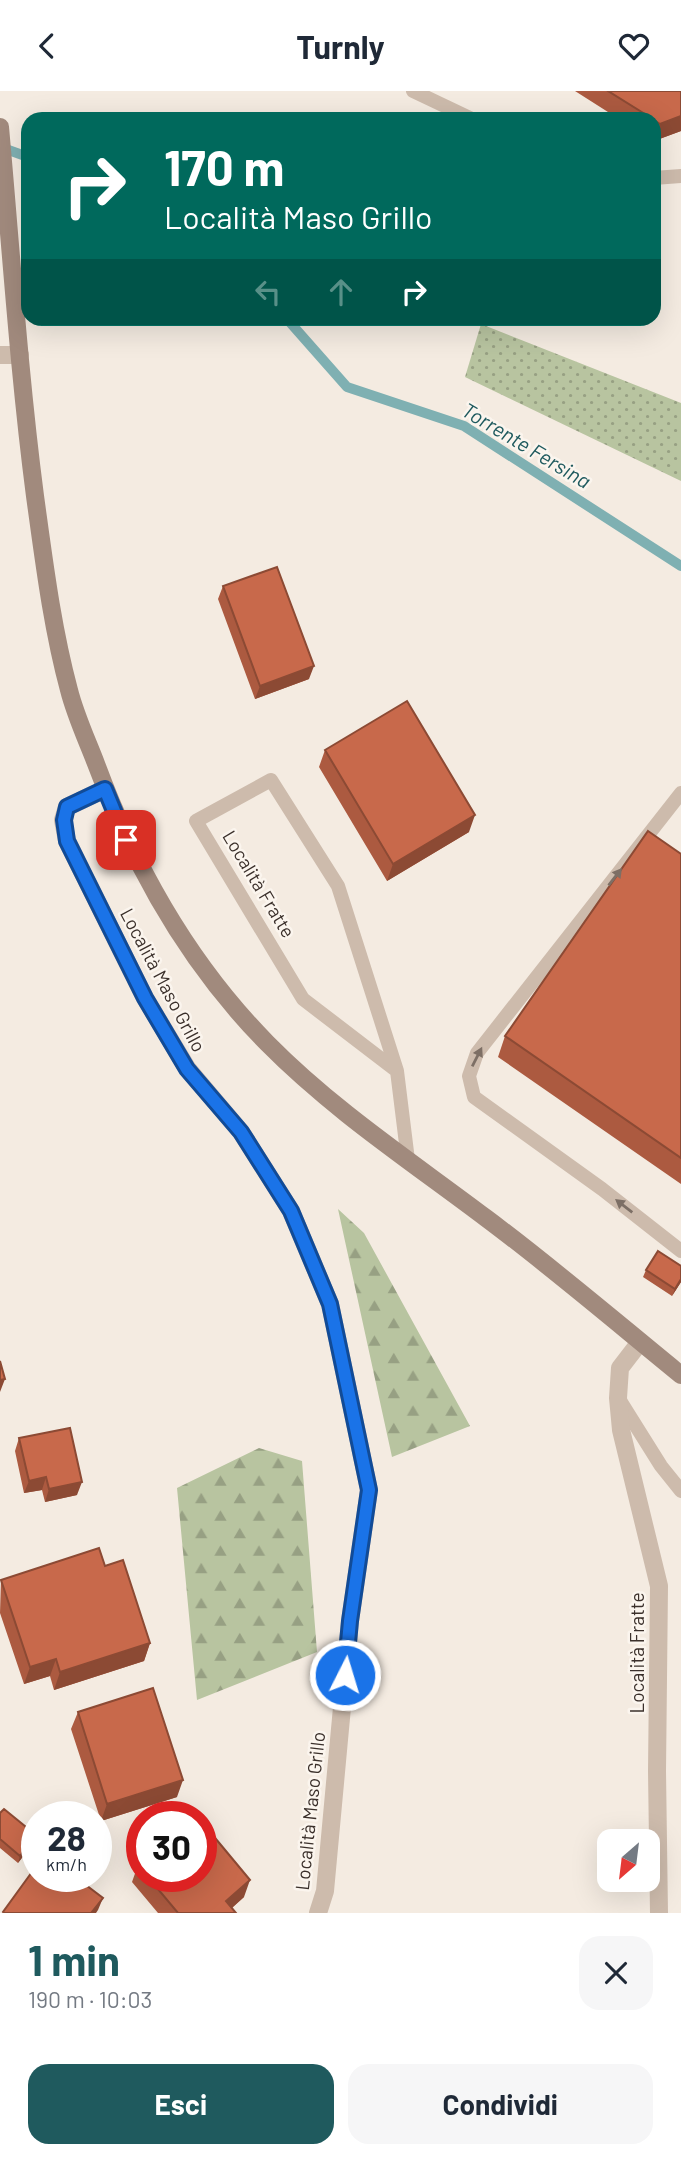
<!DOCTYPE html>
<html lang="it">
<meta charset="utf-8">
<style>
body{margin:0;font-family:Barlow,sans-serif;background:#f6f6f7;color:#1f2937;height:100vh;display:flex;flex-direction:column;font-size:26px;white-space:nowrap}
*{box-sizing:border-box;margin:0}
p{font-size:23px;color:#747a83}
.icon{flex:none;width:38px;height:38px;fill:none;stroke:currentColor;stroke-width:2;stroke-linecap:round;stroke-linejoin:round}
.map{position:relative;height:1822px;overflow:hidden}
.panel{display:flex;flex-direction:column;background:#fff;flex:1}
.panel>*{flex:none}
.top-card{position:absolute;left:21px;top:21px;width:640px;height:214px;border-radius:21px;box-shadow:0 7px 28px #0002;background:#00695c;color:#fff;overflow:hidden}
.needle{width:46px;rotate:208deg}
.tools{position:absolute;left:597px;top:1738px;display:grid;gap:14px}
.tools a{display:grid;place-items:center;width:63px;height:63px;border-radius:14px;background:#fff;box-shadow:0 7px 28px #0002;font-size:35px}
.speed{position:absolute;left:21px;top:1710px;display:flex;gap:14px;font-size:35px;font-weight:700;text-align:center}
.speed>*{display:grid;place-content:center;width:91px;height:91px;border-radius:50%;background:#fff;box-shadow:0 7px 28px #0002;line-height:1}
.speed small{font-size:18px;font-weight:400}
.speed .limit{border:10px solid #d22;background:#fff;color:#111}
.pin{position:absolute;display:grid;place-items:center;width:60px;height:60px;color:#fff;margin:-30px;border-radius:14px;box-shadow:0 4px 10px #0006}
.me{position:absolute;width:77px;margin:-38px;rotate:5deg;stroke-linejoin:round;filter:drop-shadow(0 0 5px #0008)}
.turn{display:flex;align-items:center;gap:24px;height:147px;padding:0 28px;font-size:32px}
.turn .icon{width:91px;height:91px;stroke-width:2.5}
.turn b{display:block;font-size:49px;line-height:60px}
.lanes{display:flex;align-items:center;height:66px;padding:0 28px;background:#0003;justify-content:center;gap:35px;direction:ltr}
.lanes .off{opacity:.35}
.round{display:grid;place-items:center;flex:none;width:74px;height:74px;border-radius:21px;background:#f6f6f7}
.head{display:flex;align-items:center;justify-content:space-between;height:119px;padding:0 28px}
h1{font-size:42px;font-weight:700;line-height:52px;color:#1f5a5e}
.button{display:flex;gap:14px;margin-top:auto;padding:14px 28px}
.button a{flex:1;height:80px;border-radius:21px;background:#1f5a5e;color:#fff;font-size:28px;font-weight:700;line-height:80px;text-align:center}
.button a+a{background:#f6f6f7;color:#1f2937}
header{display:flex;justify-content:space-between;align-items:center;height:91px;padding:0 28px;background:#fff;font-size:32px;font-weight:700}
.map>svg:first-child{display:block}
</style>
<header><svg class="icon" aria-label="back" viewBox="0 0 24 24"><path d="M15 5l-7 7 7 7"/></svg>Turnly<svg class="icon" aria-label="heart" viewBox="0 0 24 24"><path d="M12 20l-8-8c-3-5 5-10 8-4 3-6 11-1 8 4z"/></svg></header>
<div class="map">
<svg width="681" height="1822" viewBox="0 0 681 1822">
<defs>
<pattern id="grass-dots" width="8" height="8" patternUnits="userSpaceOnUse" patternTransform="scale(1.75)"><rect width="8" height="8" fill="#b8c4a0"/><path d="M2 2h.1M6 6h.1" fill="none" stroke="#97a083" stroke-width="1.8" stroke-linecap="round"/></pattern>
<pattern id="forest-firs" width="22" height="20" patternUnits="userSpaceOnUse" patternTransform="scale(1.75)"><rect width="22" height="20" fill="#b8c4a0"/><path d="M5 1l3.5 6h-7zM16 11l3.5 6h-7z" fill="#97a083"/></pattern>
</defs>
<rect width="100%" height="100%" fill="#f4ebe1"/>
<path fill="url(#grass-dots)" d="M 481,233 L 681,312 L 681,390 L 465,286 Z"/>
<path fill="url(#forest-firs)" d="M 338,1118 L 364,1142 L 470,1335 L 392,1366 Z
M 259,1357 L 302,1370 L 317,1561 L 197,1609 L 177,1397 Z"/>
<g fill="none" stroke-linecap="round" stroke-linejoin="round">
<path stroke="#7fb0b2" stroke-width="10" d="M 0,56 L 28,66
M 287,228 L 347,296 L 464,335 L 681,475"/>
<path stroke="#cdbbac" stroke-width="14" d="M 413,0 L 472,28
M 654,87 L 681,85
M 681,702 L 477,962 L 469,985 L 474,1006 L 602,1098 L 681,1160
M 397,980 L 303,908 L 196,730 L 271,689 L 338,795 L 397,980 L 408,1069
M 619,1308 L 661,1375 L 681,1400"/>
<path stroke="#cdbbac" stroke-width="18" d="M 0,264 L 20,264
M 105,698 L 67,716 L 63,729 L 67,750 L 145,907 L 187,977 L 241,1041 L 291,1120 L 330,1213 L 369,1399 L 350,1530 L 325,1800 L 318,1822
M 640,1251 L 620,1277 L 618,1307 L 621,1339 L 659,1495 L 657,1680 L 659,1822"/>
<path stroke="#a18a7d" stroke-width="18" d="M 0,36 C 11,159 19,282 35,405 C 44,470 52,536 69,599 C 75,623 86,647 95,670 C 134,776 188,872 267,952 C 333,1019 412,1071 486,1127 C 553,1177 616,1231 681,1284"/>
</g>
<path fill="#ac5a40" d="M 575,0 L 681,0 L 681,40 L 654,50 L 654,28 L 619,28 Z
M 223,495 L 309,588 L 255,608 L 218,508 Z
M 325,659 L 469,741 L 387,790 L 319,676 Z
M 681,763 L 681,1093 L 498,966 L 505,945 Z
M 646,1179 L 681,1191 L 672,1205 L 643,1186 Z
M 19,1347 L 77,1404 L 45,1411 L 42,1399 L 24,1402 L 15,1360 Z
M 105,1475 L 150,1552 L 144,1570 L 54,1599 L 50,1585 L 24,1593 L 0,1522 L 1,1489 Z
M 78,1621 L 177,1706 L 101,1730 L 71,1638 Z
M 0,1722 L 34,1751 L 18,1772 L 0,1757 Z
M 142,1771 L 142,1785 L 201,1785 L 244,1806 L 232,1817 L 236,1822 L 158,1822 L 132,1791 L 138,1774 Z"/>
<path fill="#8c4a34" d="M 681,25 L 681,40 L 654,50 L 660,33 Z
M 314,575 L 309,588 L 255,608 L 260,595 Z
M 475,724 L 469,741 L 387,790 L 393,773 Z
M 681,1188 L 681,1191 L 672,1205 L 675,1198 Z
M 5,1288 L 0,1301 L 0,1289 Z
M 46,1386 L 42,1399 L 24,1402 L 29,1390 Z
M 82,1391 L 77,1404 L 45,1411 L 49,1398 Z
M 150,1552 L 144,1570 L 54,1599 L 60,1581 Z
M 56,1568 L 50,1585 L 24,1593 L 30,1576 Z
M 183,1689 L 177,1706 L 101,1730 L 107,1713 Z
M 37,1745 L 34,1751 L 18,1772 L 20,1765 Z
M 250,1789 L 244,1806 L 226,1822 L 226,1810 Z
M 103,1807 L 98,1819 L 96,1822 L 91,1822 Z"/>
<path fill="#c8694b" stroke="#8c4a34" stroke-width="2" d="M 608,0 L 681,0 L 681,25 L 660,33 L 654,29 L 654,28 L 653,28 Z
M 277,476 L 314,575 L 260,595 L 223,495 Z
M 407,610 L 475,724 L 393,773 L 325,659 Z
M 648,740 L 681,763 L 681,1067 L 505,945 Z
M 658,1160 L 681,1175 L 681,1188 L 675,1198 L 646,1179 Z
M 0,1270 L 5,1288 L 0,1289 Z
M 70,1337 L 82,1391 L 49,1398 L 46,1386 L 29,1390 L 19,1347 Z
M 99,1457 L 105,1475 L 123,1469 L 150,1552 L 60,1581 L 56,1568 L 30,1576 L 1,1489 Z
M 153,1597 L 183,1689 L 107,1713 L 78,1621 Z
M 4,1718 L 37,1745 L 20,1765 L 0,1748 L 0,1722 Z
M 201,1730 L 250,1789 L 226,1810 L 236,1822 L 178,1822 L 147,1785 L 201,1785 Z
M 37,1774 L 37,1785 L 74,1785 L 103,1807 L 91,1822 L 4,1822 L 3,1821 Z"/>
<defs><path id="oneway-solid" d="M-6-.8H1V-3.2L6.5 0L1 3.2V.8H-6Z" transform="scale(1.75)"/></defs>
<g fill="#7d6f65">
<use href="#oneway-solid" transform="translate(615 786) rotate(-52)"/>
<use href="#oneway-solid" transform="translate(477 966) rotate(-63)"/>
<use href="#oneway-solid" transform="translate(624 1115) rotate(-142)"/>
</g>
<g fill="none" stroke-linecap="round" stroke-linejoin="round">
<g stroke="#114b97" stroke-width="18">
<path id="route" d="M 126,749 L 105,698 L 67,716 L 64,729 L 67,750 L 145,907 L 187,978 L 241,1041 L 291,1120 L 330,1213 L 369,1399 L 350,1530 L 345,1584"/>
</g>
<use href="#route" stroke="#1a73e8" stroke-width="12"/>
</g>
<g text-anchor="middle" stroke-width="5" stroke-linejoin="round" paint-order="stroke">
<g font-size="19" fill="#3b302b" stroke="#fbf5ee">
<text transform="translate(259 793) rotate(59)" y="7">Località Fratte</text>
<text transform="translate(163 889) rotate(62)" y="7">Località Maso Grillo</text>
<text transform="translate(637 1562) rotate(-90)" y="7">Località Fratte</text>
<text transform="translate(310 1720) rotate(-84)" y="7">Località Maso Grillo</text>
</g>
<g font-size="21" font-style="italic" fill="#1f5a5e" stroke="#fbf5ee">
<text transform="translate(526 355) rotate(31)" y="7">Torrente Fersina</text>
</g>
</g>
</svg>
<div class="tools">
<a><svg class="needle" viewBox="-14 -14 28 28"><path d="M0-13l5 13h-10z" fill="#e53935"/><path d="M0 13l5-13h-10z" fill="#747a83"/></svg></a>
</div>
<div class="speed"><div>28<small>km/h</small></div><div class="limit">30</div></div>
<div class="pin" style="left:126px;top:749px;background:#d93025"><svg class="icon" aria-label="arrive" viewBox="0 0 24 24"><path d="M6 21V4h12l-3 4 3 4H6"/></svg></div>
<svg class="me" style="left:345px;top:1584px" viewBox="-20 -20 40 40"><circle r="17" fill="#1a73e8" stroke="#fff" stroke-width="3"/><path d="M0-11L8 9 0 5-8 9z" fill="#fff"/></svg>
<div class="top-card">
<div class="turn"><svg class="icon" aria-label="right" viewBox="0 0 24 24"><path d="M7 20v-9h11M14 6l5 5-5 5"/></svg><div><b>170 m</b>Località Maso Grillo</div></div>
<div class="lanes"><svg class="icon off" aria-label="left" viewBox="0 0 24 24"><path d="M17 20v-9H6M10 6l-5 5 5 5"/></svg><svg class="icon off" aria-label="ahead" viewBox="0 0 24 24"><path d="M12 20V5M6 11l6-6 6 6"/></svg><svg class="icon" aria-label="right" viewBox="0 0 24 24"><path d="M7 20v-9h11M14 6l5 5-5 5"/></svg></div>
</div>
</div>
<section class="panel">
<div class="head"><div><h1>1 min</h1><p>190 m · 10:03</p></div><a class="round"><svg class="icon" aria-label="close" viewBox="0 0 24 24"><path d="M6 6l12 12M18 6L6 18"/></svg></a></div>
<div class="button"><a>Esci</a><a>Condividi</a></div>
</section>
